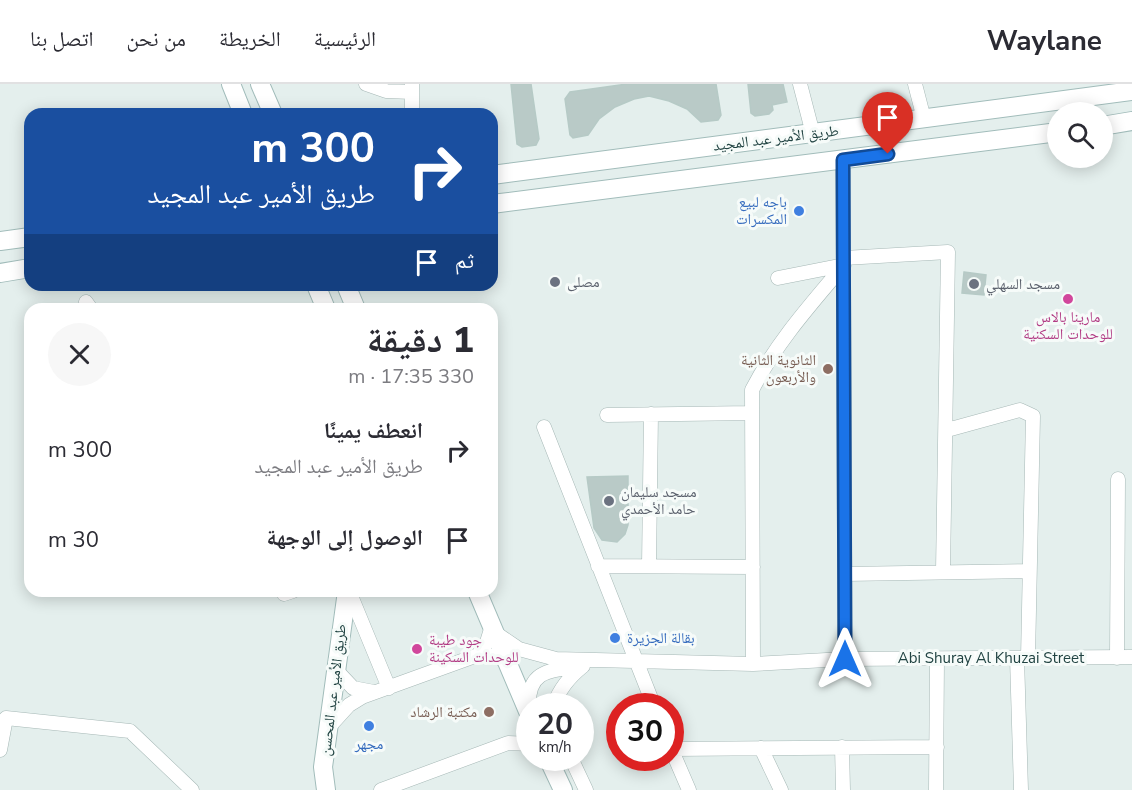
<!DOCTYPE html>
<html lang="ar">
<meta charset="utf-8">
<style>
body{margin:0;font-family:"Nunito Sans","Noto Naskh Arabic",sans-serif;background:#f7f7f7;color:#2b2b33;direction:rtl;height:100vh;display:flex;flex-direction:column;font-size:22px;white-space:nowrap}
*{box-sizing:border-box;margin:0}
p{font-size:20px;color:#7c7c81}
.icon{flex:none;width:33px;height:33px;fill:none;stroke:currentColor;stroke-width:2;stroke-linecap:round;stroke-linejoin:round}
.map{position:relative;flex:1;overflow:hidden;direction:ltr}
.side{position:absolute;left:24px;top:219px;width:474px;height:294px;display:flex;flex-direction:column;background:#fff;border-radius:18px;box-shadow:0 3px 15px #0003;direction:rtl}
.side>*{flex:none}
.hud{position:absolute;left:24px;top:24px;width:474px;height:183px;border-radius:18px;box-shadow:0 3px 15px #0003;direction:rtl;background:#1a4fa0;color:#fff;overflow:hidden}
.fabs{position:absolute;left:1047px;top:18px;display:grid;gap:12px}
.fabs a{display:grid;place-items:center;width:66px;height:66px;border-radius:50%;background:#fff;box-shadow:0 3px 15px #0003;font-size:30px}
.speed{position:absolute;left:516px;top:609px;display:flex;gap:12px;font-size:30px;font-weight:700;text-align:center}
.speed>*{display:grid;place-content:center;width:78px;height:78px;border-radius:50%;background:#fff;box-shadow:0 3px 15px #0003;line-height:1}
.speed small{font-size:15px;font-weight:400}
.speed .limit{border:9px solid #d22;background:#fff;color:#111}
.pin{position:absolute;display:grid;place-items:center;width:51px;height:51px;color:#fff;margin:-62px -26px;border-radius:50% 50% 50% 0;rotate:-45deg;box-shadow:0 0 6px #0007}
.pin .icon{rotate:45deg}
.me{position:absolute;width:66px;margin:-33px;rotate:0deg;stroke-linejoin:round;filter:drop-shadow(0 0 4px #0008)}
.turn{display:flex;align-items:center;gap:21px;height:126px;padding:0 24px;font-size:27px}
.turn .icon{width:78px;height:78px;stroke-width:2.5}
.turn b{display:block;font-size:42px;line-height:51px}
.then{display:flex;align-items:center;height:57px;padding:0 24px;background:#0003;gap:12px;font-size:22px}
.round{display:grid;place-items:center;flex:none;width:63px;height:63px;border-radius:32px;background:#f7f7f7}
.overview{display:flex;align-items:center;justify-content:space-between;height:102px;padding:0 24px}
h1{font-size:36px;font-weight:800;line-height:45px}
ul{padding:0;list-style:none}
li{display:flex;align-items:center;gap:18px;height:90px;padding:0 24px}
li div{flex:1}
li b{display:block;font-size:22px}
li em{font-style:normal}
header{display:flex;align-items:center;gap:36px;box-sizing:border-box;height:84px;padding:0 30px;background:#fff;border-bottom:2px solid #e1e1e2}
header strong{font-size:28px}
nav{display:flex;gap:33px;margin-inline-start:auto;font-size:21px}
.map>svg:first-child{display:block}
</style>
<header>
<strong>Waylane</strong>
<nav><a>الرئيسية</a><a>الخريطة</a><a>من نحن</a><a>اتصل بنا</a></nav>
</header>
<div class="map">
<svg width="1132" height="706" viewBox="0 0 1132 706">
<rect width="100%" height="100%" fill="#e4efed"/>
<path fill="#b9cac7" stroke="#b6cac6" stroke-width="1.5" d="M 511,0 L 531,0 L 539,55 L 536,61 L 522,63 L 517,60 Z
M 627,0 L 716,0 L 721,31 L 718,36 L 701,38 L 687,25 L 669,17 L 649,12 L 634,15 L 615,23 L 599,35 L 588,51 L 573,54 L 570,51 L 565,15 L 570,8 Z
M 748,0 L 783,0 L 787,18 L 772,21 L 773,26 L 769,30 L 755,32 L 751,29 Z
M 964,188 L 986,191 L 984,211 L 962,209 Z
M 628,392 L 628,441 L 625,450 L 617,458 L 602,456 L 594,444 L 587,393 Z"/>
<g fill="none" stroke-linecap="round" stroke-linejoin="round">
<g stroke="#a6b8b6" stroke-width="15">
<path id="street" d="M 366,0 L 386,7 L 412,8
M 412,0 L 412,30
M 800,0 L 813,50
M 915,0 L 924,35
M 843,76 L 845,575
M 844,174 L 948,168 L 943,487
M 778,194 L 844,181
M 86,218 L 91,225
M 607,331 L 752,329
M 544,343 L 654,622
M 947,346 L 1020,326 L 1033,332 L 1028,574
M 598,482 L 753,483
M 649,482 L 651,330
M 845,490 L 1029,487
M 283,507 L 284,510 L 293,507
M 349,507 L 389,604
M 494,548 L 519,565 L 556,575 L 753,580 L 845,575 L 1132,573
M 478,571 L 487,558 L 492,542
M 1017,574 L 1021,706
M 1117,574 L 1118,395
M 753,580 L 752,306 C 776,259 811,220 844,181
M 336,586 L 353,604 L 374,608
M 553,622 C 560,605 568,594 583,582
M 529,624 C 527,589 546,586 576,583
M 329,643 L 349,621 L 362,613 L 478,571 L 495,572 L 507,577
M 670,662 L 689,706
M 842,663 L 843,706
M 761,664 L 781,706
M 672,665 L 937,663
M 0,666 L 6,634 L 130,647 L 192,706
M 571,674 L 586,706
M 381,706 L 508,659 L 530,660
M 936,706 L 937,575"/>
</g>
<g stroke="#a1bcba" stroke-width="20">
<path id="secondary" d="M 231,0 L 243,30
M 260,0 L 273,30
M 1102,42 L 1132,37
M 492,91 L 1132,7
M 492,120 L 1058,48
M 0,157 L 30,153
M 0,189 L 30,184
M 316,201 L 326,225
M 346,201 L 356,225
M 477,507 L 530,632
M 548,674 L 563,706
M 326,706 L 323,683 L 347,507"/>
</g>
<use href="#street" stroke="#fff" stroke-width="14"/>
<use href="#secondary" stroke="#fff" stroke-width="18"/>
</g>
<g fill="none" stroke-linecap="round" stroke-linejoin="round">
<g stroke="#114b97" stroke-width="15">
<path id="route" d="M 845,575 L 843,76 L 888,70"/>
</g>
<use href="#route" stroke="#1a73e8" stroke-width="10"/>
</g>
<g fill="#3f7fe0" stroke="#f6fbf9" stroke-width="2">
<circle cx="799" cy="127" r="6"/>
<circle cx="615" cy="554" r="6"/>
<circle cx="369" cy="642" r="6"/>
</g>
<g fill="#6b7280" stroke="#f6fbf9" stroke-width="2">
<circle cx="555" cy="198" r="6"/>
<circle cx="974" cy="200" r="6"/>
<circle cx="609" cy="417" r="6"/>
</g>
<g fill="#d1479c" stroke="#f6fbf9" stroke-width="2">
<circle cx="1068" cy="215" r="6"/>
<circle cx="417" cy="565" r="6"/>
</g>
<g fill="#8d6e63" stroke="#f6fbf9" stroke-width="2">
<circle cx="828" cy="285" r="6"/>
<circle cx="489" cy="628" r="6"/>
</g>
<g text-anchor="middle" stroke-width="6" stroke-linejoin="round" paint-order="stroke">
<g font-size="15" fill="#214342" stroke="#f6fbf9">
<text transform="translate(776 54) rotate(-7)" y="5">طريق الأمير عبد المجيد</text>
<text x="991" y="579">Abi Shuray Al Khuzai Street</text>
<text transform="translate(333 606) rotate(-83)" y="5">طريق الأمير عبد المحسن</text>
</g>
<g font-size="15" fill="#366cbe" stroke="#f6fbf9" text-anchor="end">
<text x="787" y="123">باجه لبيع<tspan x="787" dy="17">المكسرات</tspan></text>
<text x="627" y="559" text-anchor="start">بقالة الجزيرة</text>
<text x="369" y="665" text-anchor="middle">مجهر</text>
</g>
<g font-size="15" fill="#5b616d" stroke="#f6fbf9" text-anchor="start">
<text x="567" y="203">مصلى</text>
<text x="986" y="205">مسجد السهلي</text>
<text x="621" y="413">مسجد سليمان<tspan x="621" dy="17">حامد الأحمدي</tspan></text>
</g>
<g font-size="15" fill="#b23c85" stroke="#f6fbf9">
<text x="1068" y="238">مارينا بالاس<tspan x="1068" dy="17">للوحدات السكنية</tspan></text>
<text x="429" y="561" text-anchor="start">جود طيبة<tspan x="429" dy="17">للوحدات السكينة</tspan></text>
</g>
<g font-size="15" fill="#785e54" stroke="#f6fbf9" text-anchor="end">
<text x="816" y="281">الثانوية الثانية<tspan x="816" dy="17">والأربعون</tspan></text>
<text x="477" y="633">مكتبة الرشاد</text>
</g>
</g>
</svg>
<div class="fabs">
<a><svg class="icon" aria-label="search" viewBox="0 0 24 24"><circle cx="10" cy="10" r="6"/><path d="M15 15l6 6"/></svg></a>
</div>
<div class="speed"><div>20<small>km/h</small></div><div class="limit">30</div></div>
<div class="pin" style="left:888px;top:70px;background:#d93025"><svg class="icon" aria-label="arrive" viewBox="0 0 24 24"><path d="M6 21V4h12l-3 4 3 4H6"/></svg></div>
<svg class="me" style="left:845px;top:575px" viewBox="-20 -20 40 40"><path d="M0-17L14 15 0 8-14 15z" fill="#1a73e8" stroke="#fff" stroke-width="4"/></svg>
<div class="hud">
<div class="turn"><svg class="icon" aria-label="right" viewBox="0 0 24 24"><path d="M7 20v-9h11M14 6l5 5-5 5"/></svg><div><b>300 m</b>طريق الأمير عبد المجيد</div></div>
<div class="then">ثم<svg class="icon" aria-label="arrive" viewBox="0 0 24 24"><path d="M6 21V4h12l-3 4 3 4H6"/></svg></div>
</div>
<section class="side">
<div class="overview"><div><h1>1 دقيقة</h1><p>330 m · 17:35</p></div><a class="round"><svg class="icon" aria-label="close" viewBox="0 0 24 24"><path d="M6 6l12 12M18 6L6 18"/></svg></a></div>
<ul>
<li><svg class="icon" aria-label="right" viewBox="0 0 24 24"><path d="M7 20v-9h11M14 6l5 5-5 5"/></svg><div><b>انعطف يمينًا</b><p>طريق الأمير عبد المجيد</p></div><em>300 m</em></li>
<li><svg class="icon" aria-label="arrive" viewBox="0 0 24 24"><path d="M6 21V4h12l-3 4 3 4H6"/></svg><div><b>الوصول إلى الوجهة</b></div><em>30 m</em></li>
</ul>
</section>
</div>
